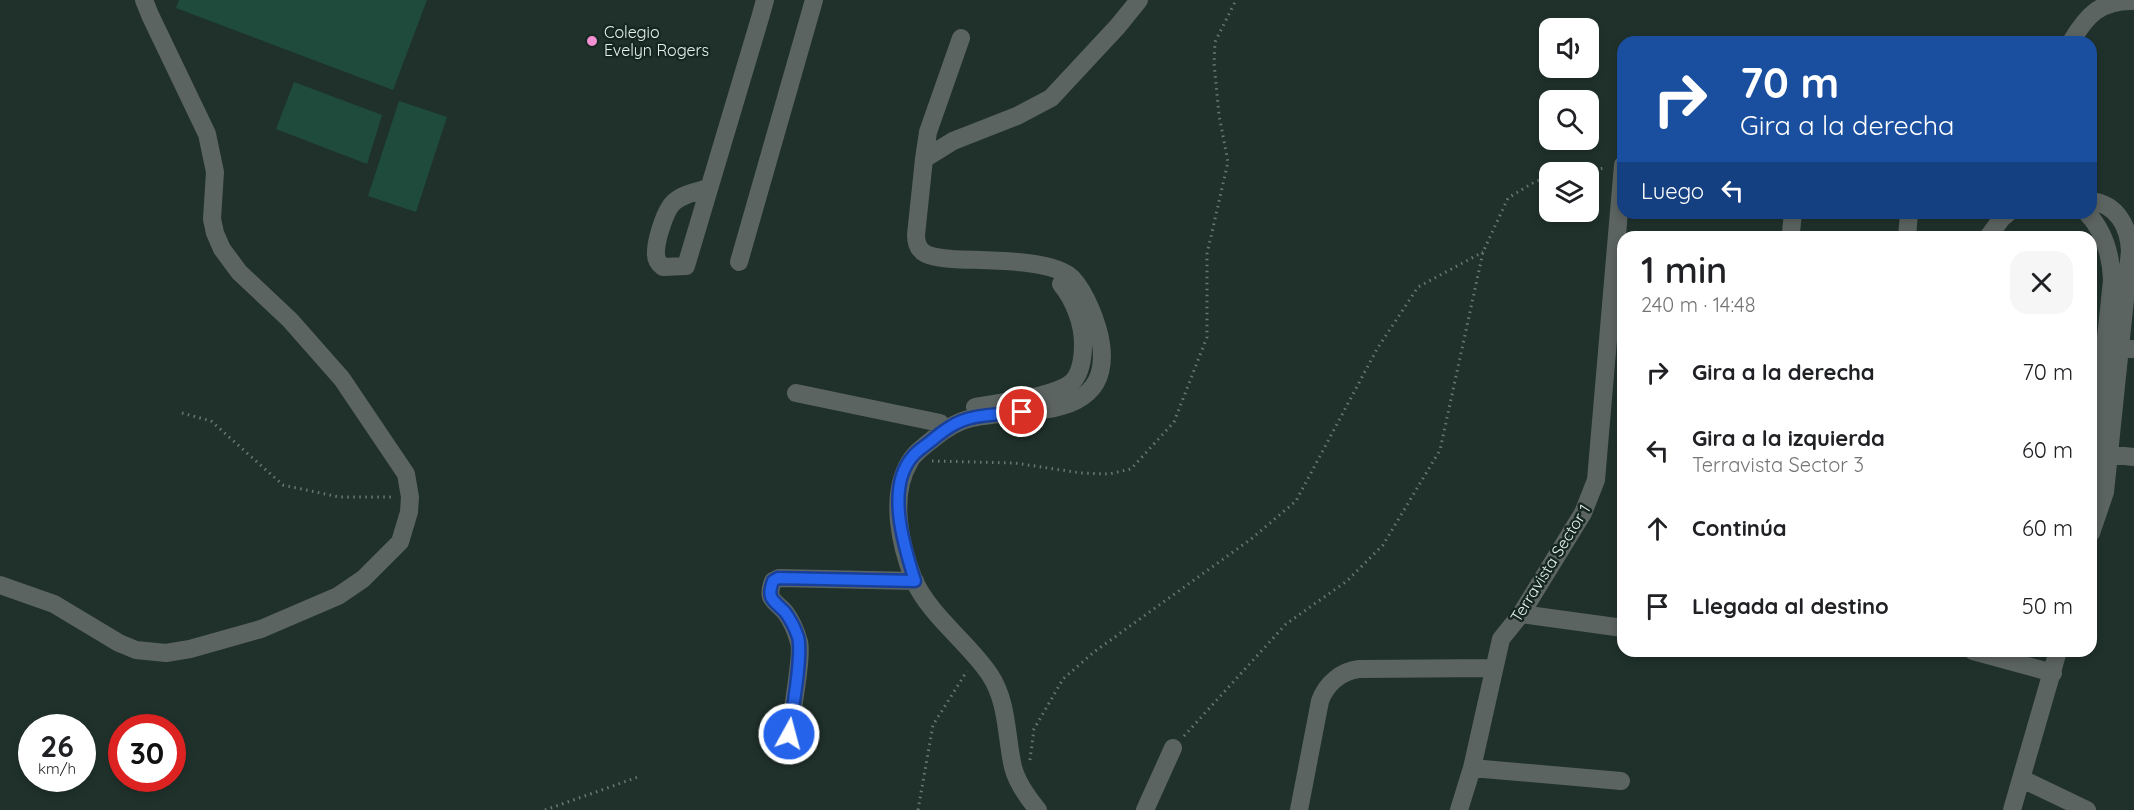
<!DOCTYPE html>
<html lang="es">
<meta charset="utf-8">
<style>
body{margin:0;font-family:Quicksand,sans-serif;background:#f6f6f6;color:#202124;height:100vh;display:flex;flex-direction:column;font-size:22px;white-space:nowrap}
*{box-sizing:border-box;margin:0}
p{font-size:20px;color:#757577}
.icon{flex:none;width:33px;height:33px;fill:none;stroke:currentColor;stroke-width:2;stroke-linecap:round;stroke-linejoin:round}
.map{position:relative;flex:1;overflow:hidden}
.details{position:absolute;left:1617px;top:231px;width:480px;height:426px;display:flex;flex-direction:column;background:#fff;border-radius:18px;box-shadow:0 3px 9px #0003}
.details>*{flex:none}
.banner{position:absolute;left:1617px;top:36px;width:480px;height:183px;border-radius:18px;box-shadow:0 3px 9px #0003;background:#1a4fa0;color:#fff;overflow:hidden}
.buttons{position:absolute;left:1539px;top:18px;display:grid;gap:12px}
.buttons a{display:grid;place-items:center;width:60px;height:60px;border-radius:12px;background:#fff;box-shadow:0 3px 9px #0003;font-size:30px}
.speed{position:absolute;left:18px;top:714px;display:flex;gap:12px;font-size:30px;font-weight:700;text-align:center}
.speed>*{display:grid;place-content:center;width:78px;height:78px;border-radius:50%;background:#fff;box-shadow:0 3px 9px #0003;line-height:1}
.speed small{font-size:15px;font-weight:400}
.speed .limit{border:9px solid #d22;background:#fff;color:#111}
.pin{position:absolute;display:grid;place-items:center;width:51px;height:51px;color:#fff;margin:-26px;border:3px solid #fff;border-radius:50%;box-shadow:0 2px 6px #0007}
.me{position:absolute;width:66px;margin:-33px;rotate:7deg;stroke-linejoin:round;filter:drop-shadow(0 0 4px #0008)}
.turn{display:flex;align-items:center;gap:21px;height:126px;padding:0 24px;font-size:27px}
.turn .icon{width:78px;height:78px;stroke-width:2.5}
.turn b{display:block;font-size:42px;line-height:51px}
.then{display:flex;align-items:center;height:57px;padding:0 24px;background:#0003;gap:12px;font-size:22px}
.round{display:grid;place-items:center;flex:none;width:63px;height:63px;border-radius:18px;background:#f6f6f6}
.head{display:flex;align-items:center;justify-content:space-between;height:102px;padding:0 24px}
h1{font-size:36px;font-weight:600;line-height:45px}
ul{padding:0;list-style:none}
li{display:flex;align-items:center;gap:18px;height:78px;padding:0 24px}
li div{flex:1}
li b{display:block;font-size:22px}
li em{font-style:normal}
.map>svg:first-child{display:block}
</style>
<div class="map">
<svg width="2134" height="810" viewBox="0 0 2134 810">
<rect width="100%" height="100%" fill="#20312b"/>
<path fill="#1e4b3c" d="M 179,0 L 427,0 L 393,90 L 176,8 Z
M 294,82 L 382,115 L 367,164 L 276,129 Z
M 399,101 L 447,117 L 416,212 L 368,196 Z"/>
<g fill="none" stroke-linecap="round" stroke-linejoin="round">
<path stroke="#687772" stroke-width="3" stroke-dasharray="1.5 4.5" stroke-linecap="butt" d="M 1571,172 L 1606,168
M 182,413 L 211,421 L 283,485 L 339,497 L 394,497
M 932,461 L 1015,463 L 1081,473 L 1109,474 L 1131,469 L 1174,422 L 1207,337 L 1207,254 L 1228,162 L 1219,115 L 1214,63 L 1215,42 L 1236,0
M 1184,736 L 1286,624 L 1347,581 L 1383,545 L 1440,450 L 1483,252 L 1508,198 L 1536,181 L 1550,177
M 1030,760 L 1034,729 L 1063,679 L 1094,652 L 1251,539 L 1296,501 L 1377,349 L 1418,287 L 1483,252
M 545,810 L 641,776
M 918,810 L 933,725 L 967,671"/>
<path stroke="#5c6461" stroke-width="18" d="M 2071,42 C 2086,16 2100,0 2134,1
M 924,159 L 928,132 L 961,38
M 709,188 C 698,191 683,194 674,202 C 665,210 655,242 656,255 C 656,261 659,264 663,267 L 686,266 L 760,18 L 765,0
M 2091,201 C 2117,204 2129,227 2130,251 L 2105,492 L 2091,533
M 2087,213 C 2104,231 2111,256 2112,280 L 2091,482
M 1791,232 L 1793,213
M 1907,237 L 1909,213
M 1988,237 L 2002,218 L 2008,213
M 739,262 L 814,0
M 2091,345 L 2134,349
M 796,393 L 940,423
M 975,407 C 998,402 1060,397 1074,380 C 1081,371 1083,355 1083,344 C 1083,323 1074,300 1061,284
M 2097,453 L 2134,457
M 0,585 L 54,604 L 119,643 L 136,650 L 166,653 L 190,649 L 261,629 L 338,596 L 363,579 L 400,542 L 409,512 L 410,497 L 406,474 L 342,379 L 290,320 L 239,272 L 222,249 L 215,233 L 212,219 L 215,172 L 207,134 L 150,15 L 144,0
M 1521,614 L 1623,628
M 1973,651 L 2053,673
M 789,734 C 791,717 803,655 799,642 C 796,631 792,621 785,612 C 774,600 766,600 773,581 L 779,578 L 915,581
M 1472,768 L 1621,781
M 2022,779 L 2087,810
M 1038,810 C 1028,798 1017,783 1013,767 C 1006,737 1008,702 990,675 C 969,643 930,616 914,580 C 900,545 889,495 910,461 C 915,452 925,446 933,439 C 944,430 957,421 972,418 C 1020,407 1112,424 1101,344 C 1098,324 1086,293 1072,278 C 1051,258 981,261 952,259 C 944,258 934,258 926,254 C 918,250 916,243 916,235 L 924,159 L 953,141 L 1017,116 L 1051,98 L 1118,26 L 1139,0
M 1145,810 L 1173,748
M 1299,810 L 1320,701 C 1326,684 1341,671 1359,669 L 1494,668
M 1459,810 L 1472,768 L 1501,639 L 1521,614 L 1583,513 L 1596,480 L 1623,165
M 2012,810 L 2058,651"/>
</g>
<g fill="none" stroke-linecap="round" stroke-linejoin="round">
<g stroke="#184099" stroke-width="15">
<path id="route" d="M 789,734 C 792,712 803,655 798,637 C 795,628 791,620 785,612 C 774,600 766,600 773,581 L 778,578 L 915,581 C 904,546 885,487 913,456 C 918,450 925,446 931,441 C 943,431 956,421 971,418 C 987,414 1006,414 1022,412"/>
</g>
<use href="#route" stroke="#2563eb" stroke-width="10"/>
</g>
<circle fill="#f491d4" stroke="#162721" stroke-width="2" cx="592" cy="41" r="6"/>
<g text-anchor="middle" stroke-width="5" stroke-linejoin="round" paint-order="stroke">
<g font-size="16" fill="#e5f0ec" stroke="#162721" text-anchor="start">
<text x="604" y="38">Colegio<tspan x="604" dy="18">Evelyn Rogers</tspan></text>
</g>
<g font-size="16" fill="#e5f0ec" stroke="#162721">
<text transform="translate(1550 563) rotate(-58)" y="6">Terravista Sector 1</text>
</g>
</g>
</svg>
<div class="buttons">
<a><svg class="icon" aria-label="sound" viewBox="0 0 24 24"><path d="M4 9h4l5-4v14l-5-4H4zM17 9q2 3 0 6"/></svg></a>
<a><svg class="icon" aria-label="search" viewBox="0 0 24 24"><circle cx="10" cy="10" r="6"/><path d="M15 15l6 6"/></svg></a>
<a><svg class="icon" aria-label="layers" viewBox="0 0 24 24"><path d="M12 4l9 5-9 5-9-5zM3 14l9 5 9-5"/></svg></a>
</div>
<div class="speed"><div>26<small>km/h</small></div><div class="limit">30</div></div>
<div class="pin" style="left:1022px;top:412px;background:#d93025"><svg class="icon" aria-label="arrive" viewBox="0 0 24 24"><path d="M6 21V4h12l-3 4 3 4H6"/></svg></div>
<svg class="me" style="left:789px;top:734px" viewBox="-20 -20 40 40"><circle r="17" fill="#2563eb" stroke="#fff" stroke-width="3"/><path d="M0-11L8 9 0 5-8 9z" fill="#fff"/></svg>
<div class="banner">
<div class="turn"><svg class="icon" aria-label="right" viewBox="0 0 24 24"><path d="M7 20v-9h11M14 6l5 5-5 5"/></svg><div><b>70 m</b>Gira a la derecha</div></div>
<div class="then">Luego<svg class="icon" aria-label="left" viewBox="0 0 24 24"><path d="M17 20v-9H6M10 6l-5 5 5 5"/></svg></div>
</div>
<section class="details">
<div class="head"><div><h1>1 min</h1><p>240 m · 14:48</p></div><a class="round"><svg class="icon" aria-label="close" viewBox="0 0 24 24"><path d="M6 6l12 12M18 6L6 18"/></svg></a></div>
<ul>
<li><svg class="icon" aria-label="right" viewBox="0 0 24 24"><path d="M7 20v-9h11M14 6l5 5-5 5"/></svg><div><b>Gira a la derecha</b></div><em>70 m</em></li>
<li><svg class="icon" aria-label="left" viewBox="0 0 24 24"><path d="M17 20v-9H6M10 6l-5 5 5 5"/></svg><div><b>Gira a la izquierda</b><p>Terravista Sector 3</p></div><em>60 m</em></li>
<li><svg class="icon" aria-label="ahead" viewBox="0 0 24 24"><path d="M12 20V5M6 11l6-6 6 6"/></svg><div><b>Continúa</b></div><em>60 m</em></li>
<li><svg class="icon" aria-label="arrive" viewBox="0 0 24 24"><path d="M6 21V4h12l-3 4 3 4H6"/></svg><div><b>Llegada al destino</b></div><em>50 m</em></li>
</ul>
</section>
</div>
